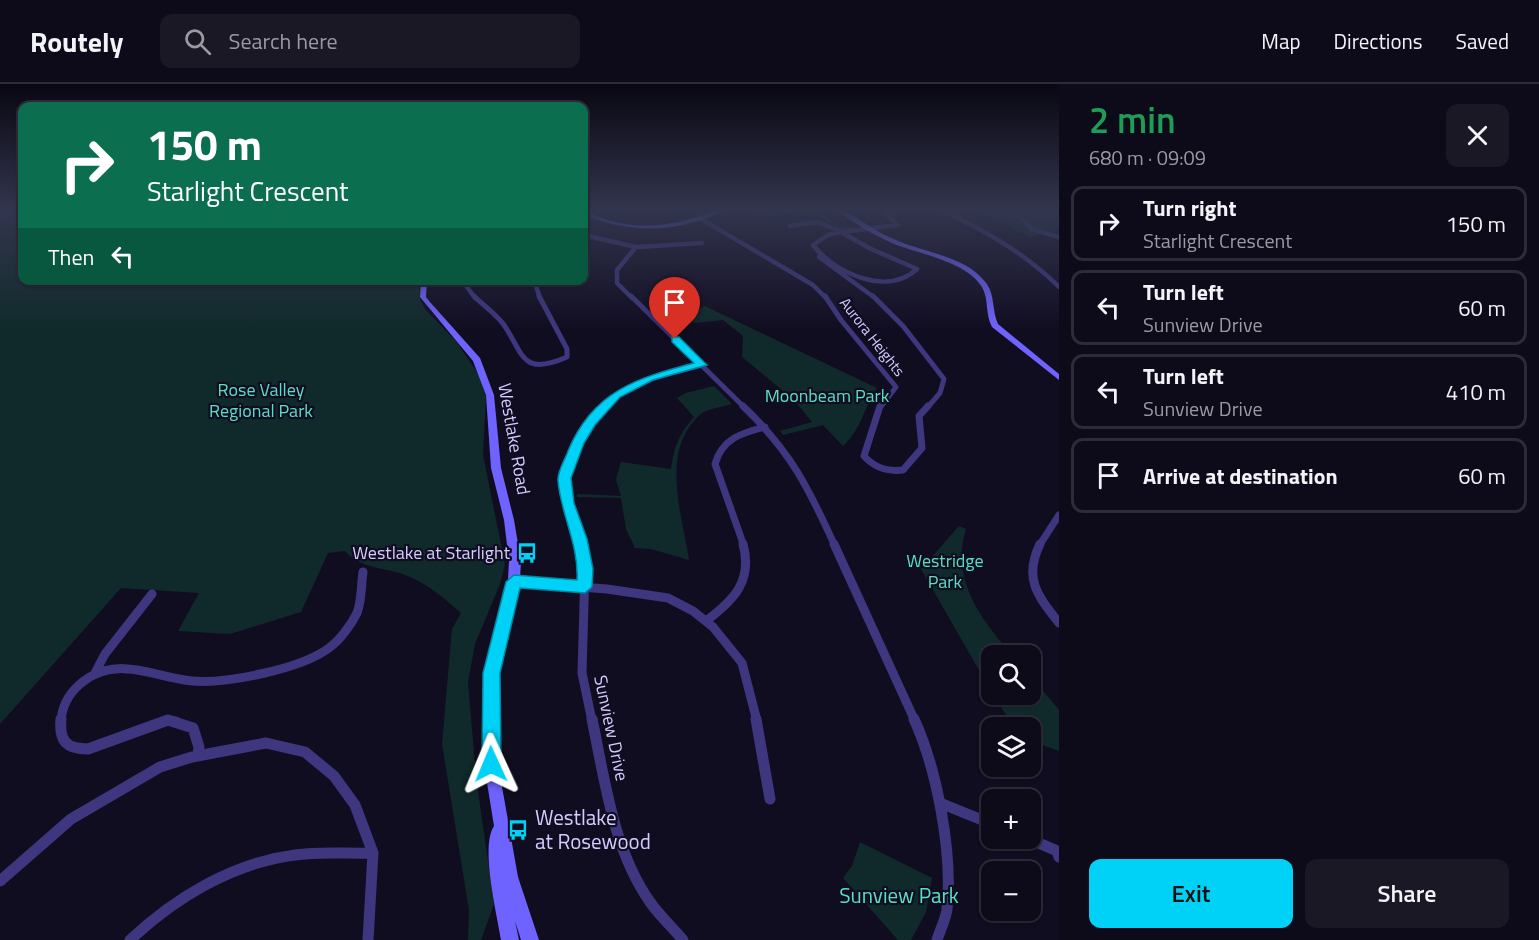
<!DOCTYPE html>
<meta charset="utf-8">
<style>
body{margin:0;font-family:"Titillium Web",sans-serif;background:#1b1826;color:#f1f3f6;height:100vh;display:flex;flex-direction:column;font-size:22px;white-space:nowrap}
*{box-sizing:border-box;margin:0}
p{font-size:20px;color:#9a9aa2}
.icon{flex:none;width:33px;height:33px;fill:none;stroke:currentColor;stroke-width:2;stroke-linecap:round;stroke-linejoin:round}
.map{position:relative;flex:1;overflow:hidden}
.drawer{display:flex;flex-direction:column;background:#0d0a19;width:480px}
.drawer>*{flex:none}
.banner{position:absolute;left:18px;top:18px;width:570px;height:183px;border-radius:12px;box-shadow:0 2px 4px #0004,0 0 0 2px #2d2b38;background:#0b6e4f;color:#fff;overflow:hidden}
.controls{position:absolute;left:981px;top:561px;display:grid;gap:12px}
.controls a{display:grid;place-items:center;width:60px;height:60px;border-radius:12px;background:#0d0a19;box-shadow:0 2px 4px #0004,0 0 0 2px #2d2b38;font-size:30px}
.pin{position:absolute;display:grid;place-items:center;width:51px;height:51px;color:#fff;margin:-62px -26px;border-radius:50% 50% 50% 0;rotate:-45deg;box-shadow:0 0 6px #0007}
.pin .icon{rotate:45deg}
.me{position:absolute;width:66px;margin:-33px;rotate:359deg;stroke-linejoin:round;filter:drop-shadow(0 0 4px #0008)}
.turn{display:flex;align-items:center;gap:21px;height:126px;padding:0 30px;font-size:27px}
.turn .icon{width:78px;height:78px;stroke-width:2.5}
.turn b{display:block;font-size:42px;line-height:51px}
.then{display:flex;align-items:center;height:57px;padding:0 30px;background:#0003;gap:12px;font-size:22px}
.round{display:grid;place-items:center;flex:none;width:63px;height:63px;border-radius:12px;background:#1b1826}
.summary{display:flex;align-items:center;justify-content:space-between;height:102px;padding:0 30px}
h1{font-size:36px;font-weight:600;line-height:45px;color:#1e9e55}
.action{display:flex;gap:12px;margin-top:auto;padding:12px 30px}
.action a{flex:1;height:69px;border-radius:12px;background:#00d2f7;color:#111;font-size:24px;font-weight:600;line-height:69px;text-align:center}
.action a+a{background:#1b1826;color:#f1f3f6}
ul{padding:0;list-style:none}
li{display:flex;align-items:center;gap:18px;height:75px;margin:0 12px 9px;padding:0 18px;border:3px solid #2d2b38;border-radius:12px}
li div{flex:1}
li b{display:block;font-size:22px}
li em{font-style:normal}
header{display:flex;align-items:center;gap:36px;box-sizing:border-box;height:84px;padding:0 30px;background:#0d0a19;border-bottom:2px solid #2d2b38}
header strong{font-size:28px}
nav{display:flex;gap:33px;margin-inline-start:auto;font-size:21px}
.search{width:420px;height:54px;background:#1b1826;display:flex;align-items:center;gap:15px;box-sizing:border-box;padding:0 21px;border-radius:12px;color:#9a9aa2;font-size:22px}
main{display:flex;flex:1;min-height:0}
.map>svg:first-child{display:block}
</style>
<header>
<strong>Routely</strong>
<div class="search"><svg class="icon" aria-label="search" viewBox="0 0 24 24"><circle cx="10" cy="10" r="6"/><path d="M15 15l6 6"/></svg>Search here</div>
<nav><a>Map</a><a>Directions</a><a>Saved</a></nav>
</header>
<main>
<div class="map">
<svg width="1059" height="856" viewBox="0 0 1059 856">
<rect width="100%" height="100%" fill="#110d21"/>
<path fill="#102a2b" d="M 0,126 L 22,126 L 22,196 L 419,197 L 420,216 L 425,225 L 456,257 L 481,294 L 486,313 L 483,371 L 505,480 L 500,500 L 475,560 L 468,598 L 476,693 L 494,820 L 481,856 L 468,856 L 469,826 L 442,660 L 452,545 L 461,529 C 445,515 429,501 410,493 C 389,483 361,486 345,467 L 328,469 L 301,528 L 230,550 L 178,547 L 199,509 L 121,504 L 0,640 Z
M 751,126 L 814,126 L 841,143 L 862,142 L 841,146 L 812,127 L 770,132 Z
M 973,126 L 1059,126 L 1059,146 L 1030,153 Z
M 705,222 L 877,304 C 864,323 861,346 843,362 L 823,341 L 783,351 L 780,347 L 812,338 L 794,316 L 742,273 L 743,252 L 723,236 L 695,239 L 686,232 Z
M 714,302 L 732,320 C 723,323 708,324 701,330 C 659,366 682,429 689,476 L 651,465 L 635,464 L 626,445 L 621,414 L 577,413 L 577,410 L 621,412 L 616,396 L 621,378 L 671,385 C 674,363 679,350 694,333 L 677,314 L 686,309 Z
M 959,442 L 966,445 C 950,496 981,535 1012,571 L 992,572 L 991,607 L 921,485 Z
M 1031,592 L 1059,626 L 1059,667 L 1031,657 L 1030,644 L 1013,643 L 994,611 L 1030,610 Z
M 860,758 L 932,794 L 926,828 L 911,856 L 898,856 L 843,794 L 852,782 Z"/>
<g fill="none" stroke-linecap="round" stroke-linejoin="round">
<path stroke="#3e3780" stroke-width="4.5" d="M 942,126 C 985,147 1025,169 1059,203
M 1006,126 L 1020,132 L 1031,145 L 1059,153
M 701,135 L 813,201 L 826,214
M 790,142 L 818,138 L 841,148
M 841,148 L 869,164 L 917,185 C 887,213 835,189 813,161 L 828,151 Z
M 841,148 L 898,141 L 886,130
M 584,151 L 636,163 L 702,159
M 819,173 L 875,214
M 462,196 L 475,214
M 534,196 L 540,214
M 632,214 L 617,199 L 617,186 L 636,163"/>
<path stroke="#3e3780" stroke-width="5" d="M 474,212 C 484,222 496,230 504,241 C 524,270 521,293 567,273 L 567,265 L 539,212
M 631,212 L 745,324
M 825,212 L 841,236 L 896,303 L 880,324
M 873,212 L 903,242 L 944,295 L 940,309 L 927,324
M 604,324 C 632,296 666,290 702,281"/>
<path stroke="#3e3780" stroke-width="7" d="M 743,322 C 791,368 808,403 835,462
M 880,322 L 864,372 C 875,384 887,388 903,386 L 922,364 L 919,332 L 928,322
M 581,462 C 578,440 561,416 564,394 C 567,371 590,338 606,322
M 744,462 L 715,380 C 722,355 741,349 765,343
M 1039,462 L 1059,431"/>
<path stroke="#3e3780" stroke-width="9" d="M 581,460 L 585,485 L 582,589 L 592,637
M 834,460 L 915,637
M 1040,460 C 1023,495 1038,512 1059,539
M 514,498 L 607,505 L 668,514 L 693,527 L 713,543 L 742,579 L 757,637
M 706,537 C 734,516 753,497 743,460
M 96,587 L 105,570 L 152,510
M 61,637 C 62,623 69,610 79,601 C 114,569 152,593 192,597 C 226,600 301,585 329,564 C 340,556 351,541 357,529 C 362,516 361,501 363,488
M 165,637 L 176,637"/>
<path stroke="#3e3780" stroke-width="11" d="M 61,635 C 59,657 66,665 88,665 L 168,636 L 193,644 L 199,663 L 198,671
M 592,635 C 605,697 613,765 650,818 C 659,831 672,843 683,856
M 756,635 L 770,715
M 914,635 C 937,685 953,770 947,825 C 946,835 940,846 937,856
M 940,719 L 992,740
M 1027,754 L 1057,767 L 1059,773
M 0,797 L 71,735 L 160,683 L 192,673 L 266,659 L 305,668 L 334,692 L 355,721 L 373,769 L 368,856
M 130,856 C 175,814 232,779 295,771 C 321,767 347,770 373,769"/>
<path fill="#6f63ff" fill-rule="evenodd" d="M 717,126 L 724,126 C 716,131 707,134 698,137 C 658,149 622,146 584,131 L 584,127 C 596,131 607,137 620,139 C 653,146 685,138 717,126 Z
M 837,126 L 844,126 C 861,136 877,149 896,156 C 925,169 967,172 987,200 C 995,212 992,227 998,240 L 1059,290 L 1059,296 L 992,243 C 985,230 989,215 982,203 C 966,177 918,170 892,159 C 874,151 853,139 837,126 Z
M 421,196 L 427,196 L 426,213 L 430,218 L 480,274 L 494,311 L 501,384 L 514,436 L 521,477 L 520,495 L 498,589 L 498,680 L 518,793 L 539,856 L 521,856 L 515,837 L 519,856 L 501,856 C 497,830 480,763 494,742 L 484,680 L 484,589 L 508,495 L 509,477 L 504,436 L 491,384 L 486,311 L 473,277 L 420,213 Z"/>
</g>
<linearGradient id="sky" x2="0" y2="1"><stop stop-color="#090712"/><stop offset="0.51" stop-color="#32354e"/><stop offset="1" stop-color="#32354e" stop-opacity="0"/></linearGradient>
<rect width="1059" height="246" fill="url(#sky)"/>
<path fill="#00d2f7" stroke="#0088a1" stroke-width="1.5" d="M 672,253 L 679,253 L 707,281 L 653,296 L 620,313 L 595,341 L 584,359 L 571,394 L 574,419 L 587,455 L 593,485 L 592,503 L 585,509 L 520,504 L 500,589 L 501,680 L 498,687 L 491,690 L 484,687 L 482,680 L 483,589 L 506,498 L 514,491 L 577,496 C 579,461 561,431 558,397 C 557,388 565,376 568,367 C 593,307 637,294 694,279 L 672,258 Z"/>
<defs>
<g id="bus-bare" transform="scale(1.62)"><path d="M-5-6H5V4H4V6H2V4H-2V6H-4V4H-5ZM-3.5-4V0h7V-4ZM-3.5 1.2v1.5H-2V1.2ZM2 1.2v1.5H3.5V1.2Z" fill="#00d2f7" stroke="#110d21" stroke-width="2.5" paint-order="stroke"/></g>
</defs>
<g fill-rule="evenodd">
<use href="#bus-bare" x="527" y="469"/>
<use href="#bus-bare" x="518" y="746"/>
</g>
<g text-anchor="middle" stroke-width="4.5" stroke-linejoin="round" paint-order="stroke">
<g font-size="15" fill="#d5ccff" stroke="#110d21">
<text transform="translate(872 253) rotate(52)" y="5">Aurora Heights</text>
</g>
<g font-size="18" fill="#58e0c4" stroke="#110d21">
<text x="261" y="312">Rose Valley<tspan x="261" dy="21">Regional Park</tspan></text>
<text x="827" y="318">Moonbeam Park</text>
<text x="945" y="483">Westridge<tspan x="945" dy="21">Park</tspan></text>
</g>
<g font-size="18" fill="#d5ccff" stroke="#110d21">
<text transform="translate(514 355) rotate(80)" y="6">Westlake Road</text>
<text transform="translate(611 644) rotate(78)" y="6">Sunview Drive</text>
</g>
<g font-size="18" fill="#d5ccff" stroke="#110d21" text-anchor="end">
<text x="510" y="475">Westlake at Starlight</text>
</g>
<g font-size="21" fill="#d5ccff" stroke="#110d21" text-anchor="start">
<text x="535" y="741">Westlake<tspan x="535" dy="24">at Rosewood</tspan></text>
</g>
<g font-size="21" fill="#58e0c4" stroke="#110d21">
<text x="899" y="819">Sunview Park</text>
</g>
</g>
</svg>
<div class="controls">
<a><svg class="icon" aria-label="search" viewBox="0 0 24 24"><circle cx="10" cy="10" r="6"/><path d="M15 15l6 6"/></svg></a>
<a><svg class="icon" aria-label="layers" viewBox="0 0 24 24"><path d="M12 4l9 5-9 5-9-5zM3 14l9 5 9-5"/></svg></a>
<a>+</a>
<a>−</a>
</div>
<div class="pin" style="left:675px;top:255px;background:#d93025"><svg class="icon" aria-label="arrive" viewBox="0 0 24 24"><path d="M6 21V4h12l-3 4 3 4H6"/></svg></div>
<svg class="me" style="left:491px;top:680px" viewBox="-20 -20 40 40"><path d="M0-17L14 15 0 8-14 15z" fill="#00d2f7" stroke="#fff" stroke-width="4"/></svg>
<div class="banner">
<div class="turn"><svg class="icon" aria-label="right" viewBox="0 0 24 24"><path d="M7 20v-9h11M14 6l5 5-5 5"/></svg><div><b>150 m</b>Starlight Crescent</div></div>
<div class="then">Then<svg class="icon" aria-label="left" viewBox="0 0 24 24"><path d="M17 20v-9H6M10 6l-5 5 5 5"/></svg></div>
</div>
</div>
<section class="drawer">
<div class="summary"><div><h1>2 min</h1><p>680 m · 09:09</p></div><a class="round"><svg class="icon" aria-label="close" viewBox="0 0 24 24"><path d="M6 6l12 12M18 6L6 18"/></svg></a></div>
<ul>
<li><svg class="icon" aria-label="right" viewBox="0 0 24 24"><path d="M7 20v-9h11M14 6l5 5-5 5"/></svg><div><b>Turn right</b><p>Starlight Crescent</p></div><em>150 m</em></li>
<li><svg class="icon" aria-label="left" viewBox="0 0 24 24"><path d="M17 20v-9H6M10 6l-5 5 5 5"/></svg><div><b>Turn left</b><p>Sunview Drive</p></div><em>60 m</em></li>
<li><svg class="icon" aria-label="left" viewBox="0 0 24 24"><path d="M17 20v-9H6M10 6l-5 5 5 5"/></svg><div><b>Turn left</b><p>Sunview Drive</p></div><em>410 m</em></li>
<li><svg class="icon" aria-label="arrive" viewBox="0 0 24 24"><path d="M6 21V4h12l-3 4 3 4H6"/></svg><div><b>Arrive at destination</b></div><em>60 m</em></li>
</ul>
<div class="action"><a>Exit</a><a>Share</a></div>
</section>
</main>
